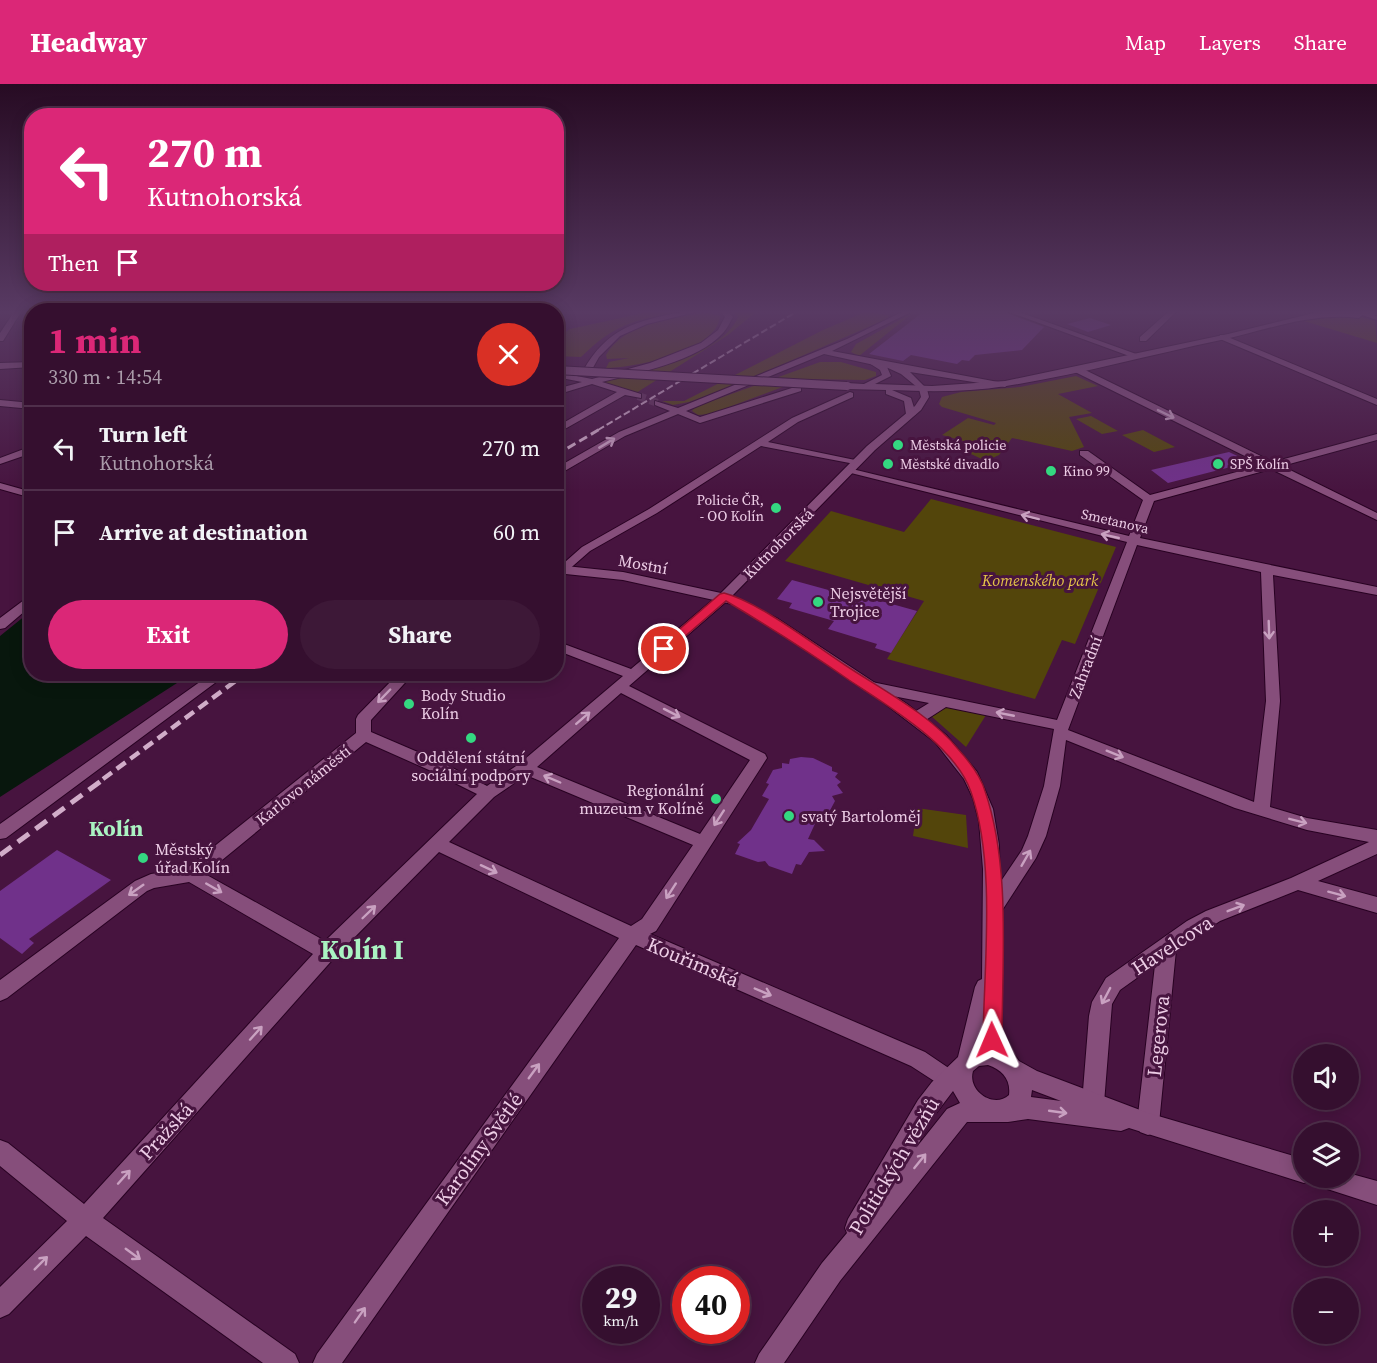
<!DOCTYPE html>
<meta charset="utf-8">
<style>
body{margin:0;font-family:"Source Serif 4",serif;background:#3d1837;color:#f1f3f6;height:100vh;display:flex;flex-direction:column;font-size:22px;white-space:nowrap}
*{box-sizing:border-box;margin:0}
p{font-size:20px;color:#aa9caa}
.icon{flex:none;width:33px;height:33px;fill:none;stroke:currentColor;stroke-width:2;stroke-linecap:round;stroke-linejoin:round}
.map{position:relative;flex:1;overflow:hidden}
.sheet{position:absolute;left:24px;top:219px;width:540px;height:378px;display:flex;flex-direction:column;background:#350f2f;border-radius:24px;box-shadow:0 3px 15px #0003,0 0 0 2px #4f2f4b}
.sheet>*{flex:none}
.hud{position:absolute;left:24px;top:24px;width:540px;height:183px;border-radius:24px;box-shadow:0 3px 15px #0003,0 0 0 2px #4f2f4b;background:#db2777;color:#fff;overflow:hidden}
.fabs{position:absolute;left:1293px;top:960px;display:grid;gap:12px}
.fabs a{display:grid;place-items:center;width:66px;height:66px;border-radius:50%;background:#350f2f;box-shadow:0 3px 15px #0003,0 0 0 2px #4f2f4b;font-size:30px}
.speed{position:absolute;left:582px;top:1182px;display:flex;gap:12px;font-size:30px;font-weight:700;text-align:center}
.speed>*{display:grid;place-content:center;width:78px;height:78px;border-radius:50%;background:#350f2f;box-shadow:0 3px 15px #0003,0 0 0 2px #4f2f4b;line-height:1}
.speed small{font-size:15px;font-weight:400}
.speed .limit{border:9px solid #d22;background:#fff;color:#111}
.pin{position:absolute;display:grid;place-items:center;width:51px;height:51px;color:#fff;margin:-26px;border:3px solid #fff;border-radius:50%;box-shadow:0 2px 6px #0007}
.me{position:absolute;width:66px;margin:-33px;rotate:359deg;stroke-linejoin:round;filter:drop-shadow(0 0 4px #0008)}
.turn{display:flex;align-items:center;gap:21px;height:126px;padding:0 24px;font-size:27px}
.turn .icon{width:78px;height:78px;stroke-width:2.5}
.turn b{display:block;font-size:42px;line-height:51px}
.then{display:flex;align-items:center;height:57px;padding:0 24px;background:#0003;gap:12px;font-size:22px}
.round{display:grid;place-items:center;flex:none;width:63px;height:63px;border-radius:32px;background:#3d1837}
.head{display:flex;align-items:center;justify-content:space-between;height:102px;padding:0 24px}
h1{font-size:36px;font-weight:700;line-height:45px;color:#db2777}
.action{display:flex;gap:12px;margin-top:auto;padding:12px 24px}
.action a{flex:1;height:69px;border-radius:36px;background:#db2777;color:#fff;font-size:24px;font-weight:700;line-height:69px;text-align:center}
.action a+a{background:#3d1837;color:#f1f3f6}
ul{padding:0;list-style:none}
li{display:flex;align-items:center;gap:18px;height:84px;padding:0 24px;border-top:2px solid #4f2f4b}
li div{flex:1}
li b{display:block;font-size:22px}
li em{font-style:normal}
header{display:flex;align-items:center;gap:36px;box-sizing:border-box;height:84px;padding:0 30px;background:#db2777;color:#fff}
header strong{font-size:28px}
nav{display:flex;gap:33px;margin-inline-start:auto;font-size:21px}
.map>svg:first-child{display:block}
</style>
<header>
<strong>Headway</strong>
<nav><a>Map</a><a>Layers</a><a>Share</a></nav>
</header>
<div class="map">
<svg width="1377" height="1279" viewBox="0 0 1377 1279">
<rect width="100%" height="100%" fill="#47143f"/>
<path fill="#53450b" d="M 648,228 L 676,228 C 632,237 615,240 581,273 L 557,272 L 557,254 L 570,245 Z
M 734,228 L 756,228 L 728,251 L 636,309 L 604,300 L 602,297 C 641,287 721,273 738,233 Z
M 865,228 L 888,231 L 889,234 L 735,301 L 689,318 L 673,321 L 662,317 L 684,317 L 823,246 Z
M 914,228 L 859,272 L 851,268 L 856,260 Z
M 708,229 L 720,232 C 718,267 634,284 606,284 L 609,278 L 629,274 L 607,275 L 606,271 C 624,239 675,232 708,229 Z
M 1324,231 L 1357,232 L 1375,237 L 1377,259 L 1304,237 Z
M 820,278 L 841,278 L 876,288 L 876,292 L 865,296 L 804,295 L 710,330 L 698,331 L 692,327 L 695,323 Z
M 1076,292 L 1098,302 L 1058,310 L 1092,329 L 1069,333 L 1084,363 L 1072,367 L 1012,354 L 999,371 L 986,377 L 971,370 L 977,361 L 942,351 L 968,334 L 994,341 L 996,339 L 942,323 L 939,320 L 942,313 L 961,308 L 1020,303 Z
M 1091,332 L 1118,347 L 1102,350 L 1076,335 Z
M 1143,346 L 1175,363 L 1154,368 L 1122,351 Z
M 931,415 L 1116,463 L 1075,560 L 1062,556 L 1035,615 L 887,575 L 924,517 L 785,477 L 831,427 L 904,448 Z
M 944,623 L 986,631 L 966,663 L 930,631 Z
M 917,724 L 966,731 L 968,764 L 913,752 Z"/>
<path fill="#08170d" d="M 31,527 L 32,590 L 191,590 L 0,713 L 0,552 Z"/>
<path fill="#70318a" d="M 923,228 L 1004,228 L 1044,243 L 1022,266 L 975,271 L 969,277 L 962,276 L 957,280 L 911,271 L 903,277 L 869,270 Z
M 1090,234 L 1111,241 L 1088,248 L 1067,240 Z
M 1229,368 L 1250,378 L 1168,399 L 1151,386 Z
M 792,496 L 854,513 L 856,510 L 917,527 L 891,569 L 875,564 L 877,560 L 828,545 L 834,537 L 789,524 L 792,519 L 777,515 Z
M 801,673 L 813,674 L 832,683 L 832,687 L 838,689 L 835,693 L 841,698 L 837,701 L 843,709 L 832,712 L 835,717 L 826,734 L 819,731 L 808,755 L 814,756 L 825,767 L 809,768 L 801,781 L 796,780 L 792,790 L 769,782 L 765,777 L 758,778 L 735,770 L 740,760 L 737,759 L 751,746 L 769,715 L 762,712 L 769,700 L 766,699 L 773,686 L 782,684 L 782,679 L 789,680 L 790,675 Z
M 57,766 L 111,796 L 29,855 L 34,859 L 22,870 L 0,854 L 0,807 Z"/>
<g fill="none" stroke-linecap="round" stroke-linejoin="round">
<path stroke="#603058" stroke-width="8" stroke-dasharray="8 4.5" stroke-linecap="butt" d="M 638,312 L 658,319"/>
<g stroke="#280222" stroke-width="2">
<path id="minor" d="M 14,228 L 21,228 L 3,257 L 0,257 L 0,249 Z
M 721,228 L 728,228 L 733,233 C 730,238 727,245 723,249 C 698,277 637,289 602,298 L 641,310 L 641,314 L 625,311 L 556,350 L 556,343 L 617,308 L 592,300 L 556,311 L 556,305 L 582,298 L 556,293 L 556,288 L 592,295 L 650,279 L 701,259 L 718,246 L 725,233 Z
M 902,228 L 911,228 L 832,267 L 1009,300 L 1005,303 L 910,288 L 927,305 L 923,308 L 901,290 L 888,284 L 824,270 L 686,327 L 700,333 L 795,303 L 801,303 L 801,307 L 700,339 L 678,330 L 625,352 L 556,392 L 556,384 L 619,348 L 670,327 L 655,321 L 655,317 L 678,324 L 847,255 Z
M 1009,228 L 1019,228 L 1139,271 L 1132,273 Z
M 1168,228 L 1176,228 L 1146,257 L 1140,257 L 1140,253 Z
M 1223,251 L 1377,315 L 1377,321 L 1220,255 L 1220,251 Z
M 1073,283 L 1079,283 L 1273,378 L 1377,350 L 1377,356 L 1282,382 L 1377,429 L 1377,436 L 1271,385 L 1154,417 L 1140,454 L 1377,503 L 1377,511 L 1273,491 L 1280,617 L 1270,723 L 1307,734 L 1377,746 L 1377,770 L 1318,797 L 1377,813 L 1377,829 L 1298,806 L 1220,837 L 1176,866 L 1159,1040 L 1156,1048 L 1148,1051 L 1140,1048 L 1137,1040 L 1155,881 L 1120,906 L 1112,920 L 1104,1019 L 1101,1027 L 1093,1030 L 1085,1027 L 1082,1019 L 1089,932 L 1092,918 L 1106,894 L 1187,837 L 1206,827 L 1291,794 L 1369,758 L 1307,746 L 1235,724 L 1066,656 L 1060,702 L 1046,752 L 1036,774 L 1001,828 L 994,831 L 987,828 L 985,823 L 987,818 L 1022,766 L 1028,752 L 1044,702 L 1054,645 L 946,623 L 918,641 L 911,636 L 916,627 L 929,619 L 867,607 L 860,602 L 867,597 L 1057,636 L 1127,458 L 843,387 L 848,384 L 1129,452 L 1143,416 L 1080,371 L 1080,367 L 1088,367 L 1150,411 L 1263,381 L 1073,287 ZM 1137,461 L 1261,488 L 1266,617 L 1254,718 L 1068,646 Z
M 850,308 L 853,309 L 853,313 L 798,338 L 768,358 L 860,377 L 860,381 L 761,362 L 657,429 L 590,467 L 566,488 L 562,489 L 556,486 L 582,463 L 649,425 L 792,334 Z
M 0,316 L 32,319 L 32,325 L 0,322 Z
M 32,362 L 32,369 L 0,380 L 0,374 Z
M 724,509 L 730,513 L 728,516 L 629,602 L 765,670 L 767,674 L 656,847 L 650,850 L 925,968 L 956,989 L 959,996 L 956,1003 L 948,1006 L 911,982 L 636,861 L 342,1279 L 313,1279 L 317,1270 L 619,854 L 439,768 L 334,874 L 103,1134 L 295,1270 L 299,1279 L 263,1279 L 86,1152 L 9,1230 L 0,1234 L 0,1203 L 67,1137 L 0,1082 L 0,1056 L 8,1059 L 84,1120 L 313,870 L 189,798 L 154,804 L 147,807 L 7,914 L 0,917 L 0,896 L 135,797 L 151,790 L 186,785 L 356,649 L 356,635 L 358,631 L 398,590 L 413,590 L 371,636 L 371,648 L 441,678 L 487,702 L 519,680 L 623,592 L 556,566 L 556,557 L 631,585 L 720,510 ZM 621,609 L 750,676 L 700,750 L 537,683 ZM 366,658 L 429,686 L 477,710 L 325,857 L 205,790 ZM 526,691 L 693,761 L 642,835 L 631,842 L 449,758 L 494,713 Z
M 32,510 L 32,521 L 5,544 L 0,545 L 0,534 Z
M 211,590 L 227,590 L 6,754 L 0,755 L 0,740 Z"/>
</g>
<g stroke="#280222" stroke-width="2">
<path id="tertiary" d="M 682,228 L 696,228 L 647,240 L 620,252 L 599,273 L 590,289 L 583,287 C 607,244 636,237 682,228 Z
M 1353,228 L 1364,228 L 1377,232 L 1377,236 Z
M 923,302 L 927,305 L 929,313 L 921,326 L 875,366 L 732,512 L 778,535 L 907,620 L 946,651 L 977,688 L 993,725 L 999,761 L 1002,955 L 1019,977 L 1037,987 L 1148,1029 L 1304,1075 L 1304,1094 L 1313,1094 L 1304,1099 L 1129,1044 L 1121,1047 L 1028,1035 L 1008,1038 L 967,1038 L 840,1197 L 784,1279 L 755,1279 L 759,1270 L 822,1179 L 847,1149 L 845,1144 L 848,1135 L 918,1016 L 932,998 L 958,973 L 975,903 L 978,897 L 982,895 L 983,785 L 979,737 L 973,714 L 964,695 L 935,658 L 875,612 L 768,540 L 732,520 L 623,496 L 556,489 L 556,481 L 623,488 L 721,509 L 867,362 L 915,322 L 921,313 L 919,305 ZM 988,981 C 1002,986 1011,995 1009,1011 C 994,1025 967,1007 973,987 L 979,982 ZM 1032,1006 L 1061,1017 L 1031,1013 ZM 953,1007 L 960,1019 L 947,1025 L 916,1064 L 934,1032 Z
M 0,399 L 32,408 L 32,414 L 0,405 Z
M 1348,1089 L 1377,1097 L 1377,1121 L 1318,1102 L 1314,1094 L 1348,1094 Z"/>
</g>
<g stroke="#280222" stroke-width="2">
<path id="secondary" d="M 1318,228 L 1377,228 L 1377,231 L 1362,231 L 1359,234 C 1311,228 1267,246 1221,256 C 1149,271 1078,291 1006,302 C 969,308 930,308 892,306 L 911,314 L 916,330 L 911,333 L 906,330 L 904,317 L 886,310 L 886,306 L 847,305 L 843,302 L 847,299 L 864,300 L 882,291 L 880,286 L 869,279 L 873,276 L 887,283 L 891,292 L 875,300 L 932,302 L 1005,297 L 1228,250 Z
M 32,278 L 32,283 L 0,285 L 0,279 Z"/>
</g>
<use href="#minor" fill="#864e7b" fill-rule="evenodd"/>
<use href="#tertiary" fill="#864e7b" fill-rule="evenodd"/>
<use href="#secondary" fill="#864e7b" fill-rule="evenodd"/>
<path stroke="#d1adc9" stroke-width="2" stroke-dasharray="7 3" stroke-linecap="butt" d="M 598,346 L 796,228"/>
<path stroke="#d1adc9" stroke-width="3" stroke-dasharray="9 4.5" stroke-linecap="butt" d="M 556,371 L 600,345"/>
<path stroke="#d1adc9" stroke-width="4.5" stroke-dasharray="11 6" stroke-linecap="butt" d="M 103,695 L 245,590"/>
<path stroke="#d1adc9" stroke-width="5" stroke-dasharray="14 8" stroke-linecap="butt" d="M 0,771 L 105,694"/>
<g stroke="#280222" stroke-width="10" stroke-linecap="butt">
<path id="secondary-bridge" d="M 556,286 L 847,302"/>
</g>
<use href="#secondary-bridge" stroke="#864e7b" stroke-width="8"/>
</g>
<defs><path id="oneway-shaft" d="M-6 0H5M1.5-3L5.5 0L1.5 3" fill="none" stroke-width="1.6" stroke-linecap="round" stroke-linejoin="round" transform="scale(1.5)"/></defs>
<g stroke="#c9a1c1">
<use href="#oneway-shaft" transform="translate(1166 330) rotate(26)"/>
<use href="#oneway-shaft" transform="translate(607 359) rotate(-31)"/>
<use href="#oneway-shaft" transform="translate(1030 433) rotate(-166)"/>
<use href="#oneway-shaft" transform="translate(1110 452) rotate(-167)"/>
<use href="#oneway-shaft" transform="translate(1269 546) rotate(88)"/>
<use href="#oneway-shaft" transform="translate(384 612) rotate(134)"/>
<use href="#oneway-shaft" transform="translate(672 629) rotate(27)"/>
<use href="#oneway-shaft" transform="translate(1005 630) rotate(-169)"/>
<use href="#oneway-shaft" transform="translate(583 634) rotate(-41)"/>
<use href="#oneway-shaft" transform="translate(1115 670) rotate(22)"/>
<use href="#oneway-shaft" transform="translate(552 695) rotate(-157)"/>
<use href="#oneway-shaft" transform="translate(719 734) rotate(123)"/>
<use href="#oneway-shaft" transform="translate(1298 737) rotate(14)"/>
<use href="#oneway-shaft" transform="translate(1026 774) rotate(-60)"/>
<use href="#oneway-shaft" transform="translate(489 785) rotate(25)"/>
<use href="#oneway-shaft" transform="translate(214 804) rotate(30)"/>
<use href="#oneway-shaft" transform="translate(136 806) rotate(145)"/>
<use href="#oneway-shaft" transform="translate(671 807) rotate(123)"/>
<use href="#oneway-shaft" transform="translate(1337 810) rotate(15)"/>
<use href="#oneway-shaft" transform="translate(1236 824) rotate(-21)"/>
<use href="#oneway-shaft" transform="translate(369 828) rotate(-44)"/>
<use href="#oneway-shaft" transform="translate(763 908) rotate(23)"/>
<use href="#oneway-shaft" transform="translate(1106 912) rotate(118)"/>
<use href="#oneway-shaft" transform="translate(256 949) rotate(-48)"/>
<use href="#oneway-shaft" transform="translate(534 987) rotate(-54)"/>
<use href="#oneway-shaft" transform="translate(1058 1028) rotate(8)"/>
<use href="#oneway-shaft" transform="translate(920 1077) rotate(-51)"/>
<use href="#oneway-shaft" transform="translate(124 1093) rotate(-48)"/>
<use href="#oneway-shaft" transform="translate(133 1170) rotate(36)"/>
<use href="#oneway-shaft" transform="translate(41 1179) rotate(-45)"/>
<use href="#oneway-shaft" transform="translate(360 1231) rotate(-55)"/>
</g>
<linearGradient id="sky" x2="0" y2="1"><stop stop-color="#270b23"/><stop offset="0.56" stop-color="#583a63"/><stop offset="1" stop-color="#583a63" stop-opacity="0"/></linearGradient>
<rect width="1377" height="407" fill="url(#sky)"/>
<path fill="#e11d48" stroke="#92132f" stroke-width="1.5" d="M 724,509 C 759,518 813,560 845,581 C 881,605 931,631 958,665 C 968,676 981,693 985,707 C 1011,783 1002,877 1002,956 L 999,962 L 992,965 L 985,962 L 983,956 C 984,881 996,779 971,708 C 955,661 888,622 849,596 C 809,568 768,542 726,517 L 668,567 L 660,567 L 658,565 L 660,562 L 720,510 Z"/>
<g fill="#34d881" stroke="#47143f" stroke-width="2">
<circle cx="898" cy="361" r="6"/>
<circle cx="888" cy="380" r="6"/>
<circle cx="1218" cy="380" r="6"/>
<circle cx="1051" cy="387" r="6"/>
<circle cx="776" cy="424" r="6"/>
<circle cx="818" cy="518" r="6"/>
<circle cx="409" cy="620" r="6"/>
<circle cx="471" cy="654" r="6"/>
<circle cx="716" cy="715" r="6"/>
<circle cx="789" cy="732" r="6"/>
<circle cx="143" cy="774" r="6"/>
</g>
<g text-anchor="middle" stroke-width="6" stroke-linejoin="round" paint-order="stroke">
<g font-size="14" fill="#edcde6" stroke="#47143f" text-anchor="start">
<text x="910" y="366">Městská policie</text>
<text x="900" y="385">Městské divadlo</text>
<text x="1230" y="385">SPŠ Kolín</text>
<text x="1063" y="392">Kino 99</text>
<text x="764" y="421" text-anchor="end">Policie ČR,<tspan x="764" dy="16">- OO Kolín</tspan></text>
</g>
<g font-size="14" fill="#edcde6" stroke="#47143f">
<text transform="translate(1115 437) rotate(13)" y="5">Smetanova</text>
</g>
<g font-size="16" fill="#edcde6" stroke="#47143f">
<text transform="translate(778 459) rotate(-45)" y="6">Kutnohorská</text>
<text transform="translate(643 480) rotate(10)" y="6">Mostní</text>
<text transform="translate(1085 583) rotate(-69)" y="6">Zahradní</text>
<text transform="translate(303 701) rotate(-39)" y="6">Karlovo náměstí</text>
</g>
<g font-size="16" font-style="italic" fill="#e4c448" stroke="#47143f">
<text x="1040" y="502">Komenského park</text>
</g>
<g font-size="16" fill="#edcde6" stroke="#47143f" text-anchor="start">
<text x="830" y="515">Nejsvětější<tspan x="830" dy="18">Trojice</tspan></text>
<text x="421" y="617">Body Studio<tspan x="421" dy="18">Kolín</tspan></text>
<text x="471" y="679" text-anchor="middle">Oddělení státní<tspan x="471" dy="18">sociální podpory</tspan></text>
<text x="704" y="712" text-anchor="end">Regionální<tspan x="704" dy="18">muzeum v Kolíně</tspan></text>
<text x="801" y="738">svatý Bartoloměj</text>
<text x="155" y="771">Městský<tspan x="155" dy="18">úřad Kolín</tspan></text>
</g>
<g font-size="20" fill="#edcde6" stroke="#47143f">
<text transform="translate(1172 861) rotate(-33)" y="7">Havelcova</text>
<text transform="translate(693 878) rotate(23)" y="7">Kouřimská</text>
<text transform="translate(1158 952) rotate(-84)" y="7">Legerova</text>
<text transform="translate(166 1047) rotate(-48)" y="7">Pražská</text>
<text transform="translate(479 1065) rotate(-54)" y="7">Karoliny Světlé</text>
<text transform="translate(894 1082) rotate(-59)" y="7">Politických vězňů</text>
</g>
<g font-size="22" font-weight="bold" fill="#aaf3c2" stroke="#47143f">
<text x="116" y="752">Kolín</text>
</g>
<g font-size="27" font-weight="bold" fill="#aaf3c2" stroke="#47143f">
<text x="362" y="875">Kolín I</text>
</g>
</g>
</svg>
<div class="fabs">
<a><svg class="icon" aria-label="sound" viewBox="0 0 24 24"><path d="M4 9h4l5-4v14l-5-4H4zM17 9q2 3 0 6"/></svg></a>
<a><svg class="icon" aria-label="layers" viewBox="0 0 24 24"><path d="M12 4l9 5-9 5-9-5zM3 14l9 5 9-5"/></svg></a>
<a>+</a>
<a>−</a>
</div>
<div class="speed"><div>29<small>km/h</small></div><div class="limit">40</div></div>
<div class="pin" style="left:664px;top:565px;background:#d93025"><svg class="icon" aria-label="arrive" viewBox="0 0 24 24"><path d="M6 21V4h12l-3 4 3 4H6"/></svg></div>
<svg class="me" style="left:992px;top:956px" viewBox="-20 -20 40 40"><path d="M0-17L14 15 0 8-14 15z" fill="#e11d48" stroke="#fff" stroke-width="4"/></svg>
<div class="hud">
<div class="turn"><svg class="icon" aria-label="left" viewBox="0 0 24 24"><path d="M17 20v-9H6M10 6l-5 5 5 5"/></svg><div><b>270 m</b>Kutnohorská</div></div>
<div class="then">Then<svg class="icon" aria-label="arrive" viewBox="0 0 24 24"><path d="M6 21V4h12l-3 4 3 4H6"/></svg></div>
</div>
<section class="sheet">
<div class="head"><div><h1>1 min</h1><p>330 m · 14:54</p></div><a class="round" style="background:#d93025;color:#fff"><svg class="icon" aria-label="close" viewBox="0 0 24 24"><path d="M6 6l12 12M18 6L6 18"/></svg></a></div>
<ul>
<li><svg class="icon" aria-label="left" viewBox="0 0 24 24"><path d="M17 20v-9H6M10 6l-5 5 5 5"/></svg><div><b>Turn left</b><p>Kutnohorská</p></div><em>270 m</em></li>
<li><svg class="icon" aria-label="arrive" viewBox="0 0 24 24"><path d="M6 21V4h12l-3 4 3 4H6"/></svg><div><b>Arrive at destination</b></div><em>60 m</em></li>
</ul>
<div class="action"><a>Exit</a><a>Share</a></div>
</section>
</div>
